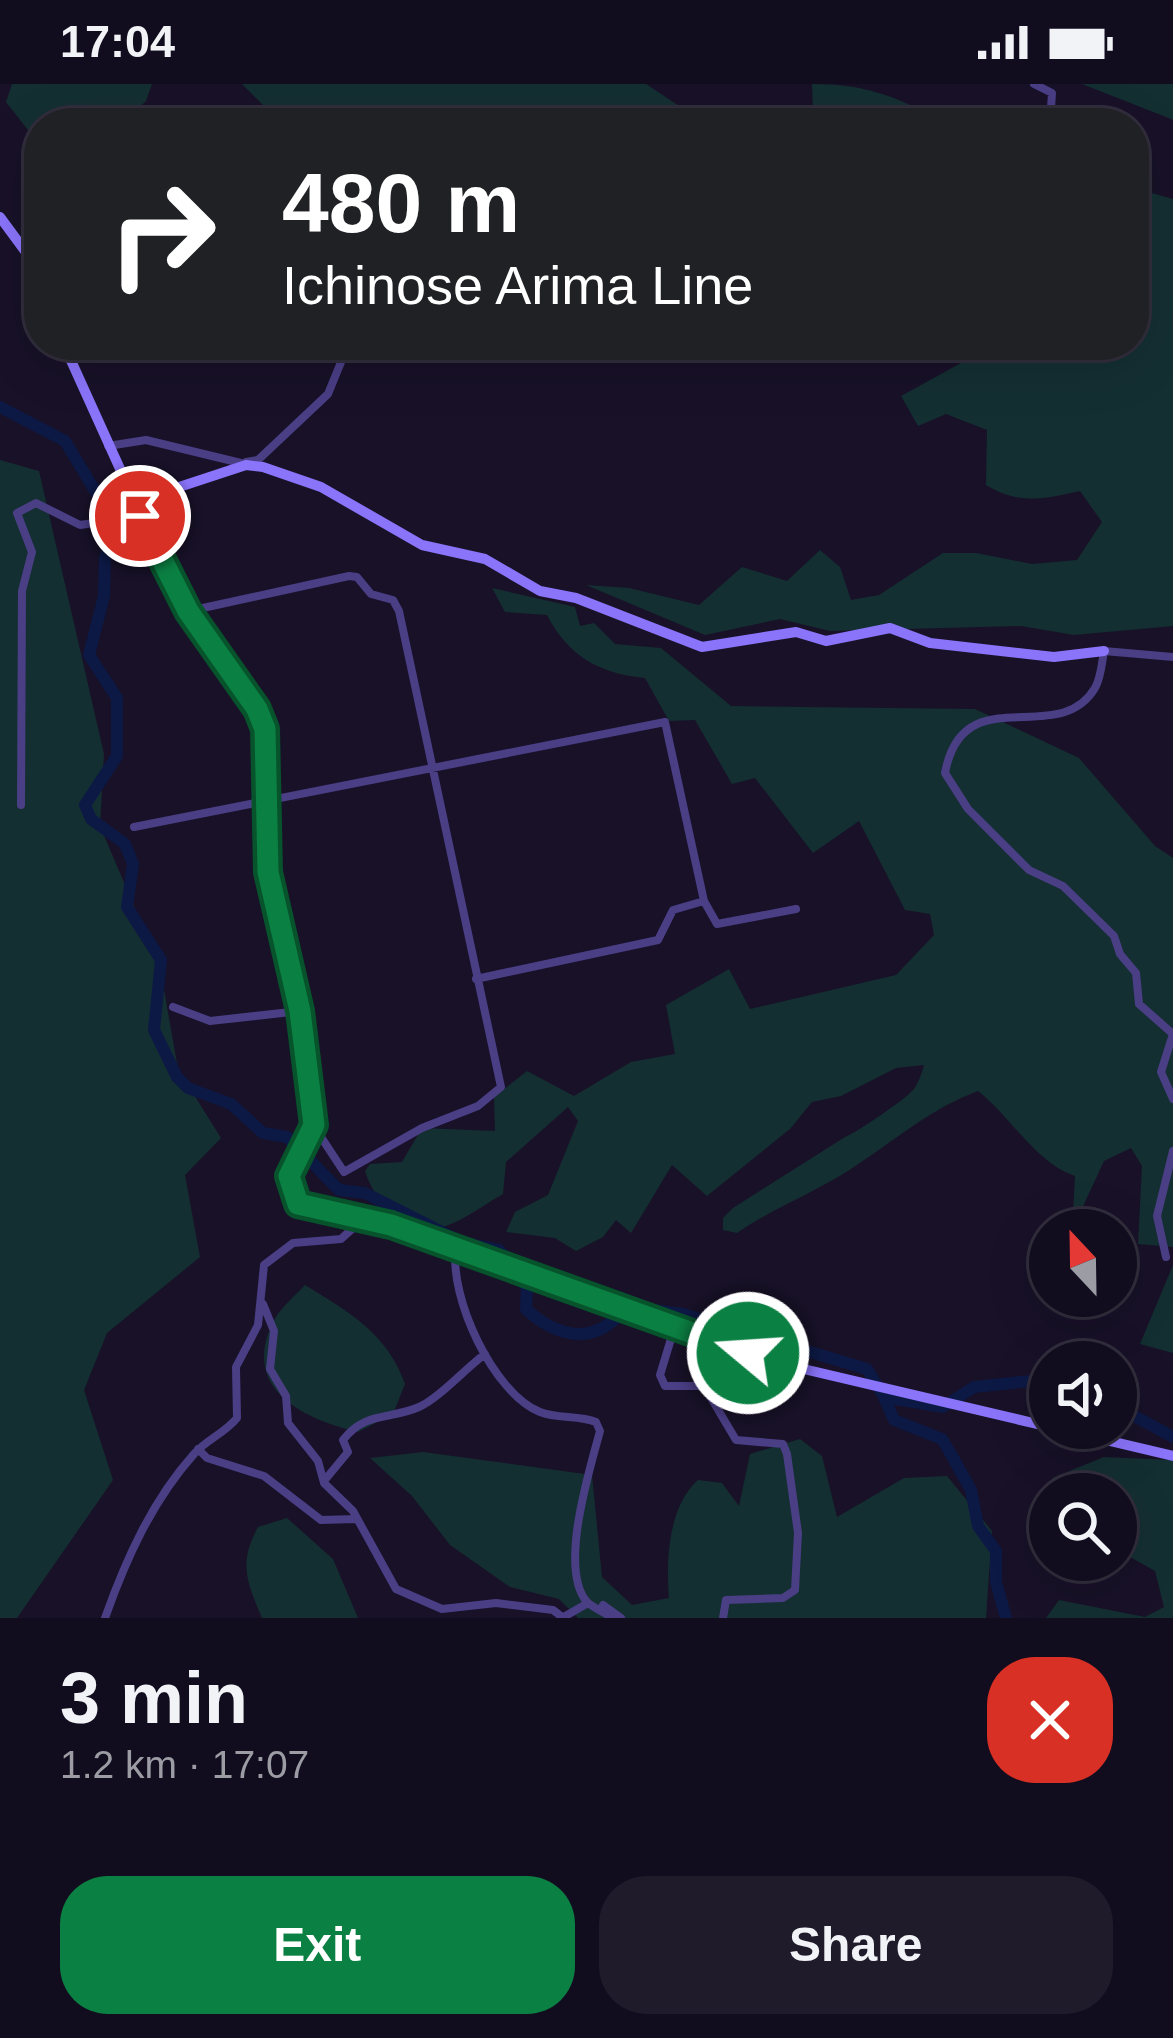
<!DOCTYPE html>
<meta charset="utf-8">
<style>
body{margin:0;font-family:Helvetica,sans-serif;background:#1f1b2b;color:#f1f3f6;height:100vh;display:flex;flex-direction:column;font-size:45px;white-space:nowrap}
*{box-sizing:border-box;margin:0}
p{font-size:39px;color:#9c9ca4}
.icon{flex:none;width:66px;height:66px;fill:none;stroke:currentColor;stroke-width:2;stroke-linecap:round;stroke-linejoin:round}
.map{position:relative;height:1534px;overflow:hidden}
.details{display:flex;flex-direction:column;background:#120d1e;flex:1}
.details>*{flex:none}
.top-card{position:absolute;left:24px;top:24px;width:1125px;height:252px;border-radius:48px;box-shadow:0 12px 48px #0002,0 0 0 3px #312d3c;background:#202124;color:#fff;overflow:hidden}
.needle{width:78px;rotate:338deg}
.fabs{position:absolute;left:1029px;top:1125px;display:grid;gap:24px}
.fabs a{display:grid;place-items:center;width:108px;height:108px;border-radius:50%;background:#120d1e;box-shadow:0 12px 48px #0002,0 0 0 3px #312d3c;font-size:60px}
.pin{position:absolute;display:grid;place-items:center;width:102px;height:102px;color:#fff;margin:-51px;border:6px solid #fff;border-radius:50%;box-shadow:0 3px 12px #0007}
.me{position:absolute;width:132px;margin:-66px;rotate:288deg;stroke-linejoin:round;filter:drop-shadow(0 0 9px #0008)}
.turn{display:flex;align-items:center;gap:42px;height:252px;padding:0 60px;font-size:54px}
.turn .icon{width:156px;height:156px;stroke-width:2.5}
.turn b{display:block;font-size:84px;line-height:102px}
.round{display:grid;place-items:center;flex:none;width:126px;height:126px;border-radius:48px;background:#1f1b2b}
.head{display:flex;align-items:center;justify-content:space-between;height:204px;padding:0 60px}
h1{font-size:72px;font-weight:700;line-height:90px}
.primary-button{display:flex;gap:24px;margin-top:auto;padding:24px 60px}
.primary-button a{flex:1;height:138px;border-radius:48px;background:#0b8043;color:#fff;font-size:48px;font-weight:700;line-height:138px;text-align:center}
.primary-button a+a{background:#1f1b2b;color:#f1f3f6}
.status{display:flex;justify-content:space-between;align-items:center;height:84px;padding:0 60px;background:#120d1e;direction:ltr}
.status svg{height:33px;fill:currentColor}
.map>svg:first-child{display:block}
</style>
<div class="status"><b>17:04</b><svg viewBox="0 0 49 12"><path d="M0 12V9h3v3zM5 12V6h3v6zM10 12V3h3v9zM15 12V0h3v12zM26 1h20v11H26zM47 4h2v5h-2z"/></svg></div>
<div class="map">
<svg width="1173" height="1534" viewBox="0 0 1173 1534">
<rect width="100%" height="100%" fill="#181128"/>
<path fill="#142f32" d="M 12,0 L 152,0 L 146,17 L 123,39 L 39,39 L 39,60 L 6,18 Z
M 242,0 L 646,0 L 705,39 L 281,39 Z
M 812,0 C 864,0 899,12 943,39 L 808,39 L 813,27 Z
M 1082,0 L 1173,0 L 1173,36 L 1171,35 Z
M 1134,104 L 1173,115 L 1173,542 L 1074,551 L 1021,542 L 830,547 L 780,535 L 705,551 L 586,501 L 629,504 L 699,521 L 742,483 L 787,497 L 820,466 L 840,483 L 851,516 L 879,511 L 943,469 L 976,469 L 1032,480 L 1077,476 L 1102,438 L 1080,407 C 1044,415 1019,421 986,401 L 987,346 L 946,330 L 918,342 L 901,312 L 961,279 L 952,261 L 1134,261 Z
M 0,376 L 39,387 L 104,670 L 100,742 L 160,883 L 178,985 L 221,1054 L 185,1091 L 200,1173 L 107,1249 L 84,1306 L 113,1396 L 17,1534 L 0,1534 Z
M 492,504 L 575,523 L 580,542 L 594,539 L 615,560 L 661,564 L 731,622 L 975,625 L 1079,674 L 1155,762 L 1173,774 L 1173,1163 L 1138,1160 L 1142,1082 L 1131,1064 L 1104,1077 L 1072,1146 L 1075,1092 C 1036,1079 1011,1033 978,1007 C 931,1024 893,1058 851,1085 C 814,1109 773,1124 737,1149 L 723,1146 L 723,1134 L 733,1124 L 845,1053 C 853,1051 904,1016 911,1008 C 918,1002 922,988 924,981 L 896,984 L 841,1012 L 812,1018 L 790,1045 L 707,1112 L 672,1081 L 631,1149 L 616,1136 L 603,1153 L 576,1167 L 555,1154 L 506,1148 L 515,1128 L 548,1111 L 578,1037 L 568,1023 L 506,1078 L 503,1110 C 483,1121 457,1142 434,1145 C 401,1150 373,1114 365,1087 L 370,1080 L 402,1078 L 422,1044 L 495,1047 L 494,1013 L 527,987 L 574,1012 L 631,978 L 675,970 L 666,921 L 729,885 L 750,925 L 896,891 L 934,851 L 930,830 L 905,826 L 859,737 L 813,769 L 755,694 L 732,700 L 695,636 L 669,637 L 645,594 C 600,590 568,572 547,531 L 505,528 Z
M 1173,1181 L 1173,1269 L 1140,1260 Z
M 305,1201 C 349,1228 387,1249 405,1300 L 393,1330 L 358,1348 C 305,1335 240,1306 273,1238 C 279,1225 295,1212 305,1201 Z
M 800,1355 L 822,1372 L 837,1433 L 904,1394 L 947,1392 L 992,1447 L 986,1534 L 578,1534 L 559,1515 L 510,1503 L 450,1461 L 412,1412 L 370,1374 L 423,1368 L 592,1391 L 602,1493 L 632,1521 L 669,1514 C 666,1476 668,1423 698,1396 L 722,1399 L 739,1422 L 750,1370 Z
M 1104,1373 L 1173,1376 L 1173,1534 L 1046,1534 L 1059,1516 L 1145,1533 L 1164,1523 L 1155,1487 L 1116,1465 L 1116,1410 L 1053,1410 L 1052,1394 Z
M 287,1434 L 333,1475 L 358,1534 L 262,1534 C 247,1498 238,1479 258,1443 Z"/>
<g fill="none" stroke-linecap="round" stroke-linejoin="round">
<path stroke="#0d1945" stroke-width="12" d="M 0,323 L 65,357 L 118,445 L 105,473 L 104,512 L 89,571 L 117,614 L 117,672 L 85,721 L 91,735 L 125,760 L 133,780 L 127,823 L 161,876 L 154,946 L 177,993 L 188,1004 L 231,1020 L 263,1049 L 287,1053 L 339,1106 L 365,1109 L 464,1159 L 499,1166 L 513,1181
M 521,1193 L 527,1205 L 526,1225 C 553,1250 587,1261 615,1235
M 630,1223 L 683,1230 L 867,1285 L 884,1313 L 943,1323 L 974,1303 L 1050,1295
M 884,1313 L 894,1336 L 942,1355 L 952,1372 L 971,1406 L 978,1442 L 996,1467 L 996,1498 L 1006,1534
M 1116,1322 L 1173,1353"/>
<path stroke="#4a3e85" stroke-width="8" d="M 1034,0 L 1052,9 L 1050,39
M 1134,86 L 1146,103
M 68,271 L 81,261
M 108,362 L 146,356 L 245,380
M 246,378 L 258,376 L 328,310 L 348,261
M 189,527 L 349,492 L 357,493 L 371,510 L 393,516 L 399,527 L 501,1003 L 478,1022 L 422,1044 L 344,1088 L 321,1053 L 312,1050
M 21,721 L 22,507 L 32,468 L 17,429 L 36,419 L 80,441 L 140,432
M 134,743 L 665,638 L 704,817 L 717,840 L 796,825
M 476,895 L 658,856 L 673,826 L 704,817
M 173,923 L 210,937 L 300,927
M 1173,950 L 1139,920 L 1136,889 L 1120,870 L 1114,852 L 1063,802 L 1029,786 L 968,725 L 945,689 C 963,592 1058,666 1095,604 C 1101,594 1102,578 1104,567 L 1173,573
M 1173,950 L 1161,988 L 1173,1015
M 456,1165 C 449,1213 493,1309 540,1328 C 557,1335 579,1331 596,1338 L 600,1347 C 590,1385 558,1485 587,1518 C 593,1524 605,1528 612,1534
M 1166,1173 L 1157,1132 L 1173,1067
M 263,1220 L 274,1247 L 270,1285 L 286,1312 L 288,1339 L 318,1377 L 324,1399 L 353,1427 L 396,1505 L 442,1525 L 496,1519 L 553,1526 L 562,1533
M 674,1245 L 660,1291 L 665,1302 L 704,1302 L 736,1356 L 783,1360 L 787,1370 L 798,1449 L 795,1506 L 783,1514 L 726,1516 L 723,1534
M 198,1365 L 207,1374 L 264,1392 L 321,1436 L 356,1435
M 324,1397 L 348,1368 L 343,1356 C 365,1327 390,1336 419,1323 C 438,1315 466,1284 485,1270
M 603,1521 L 621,1534
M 105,1534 C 126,1475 152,1417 194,1370 C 206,1356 225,1349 237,1334 L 236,1283 L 258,1241 L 264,1181 L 293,1159 L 341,1155 L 362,1136
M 562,1534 L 588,1519"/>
<path stroke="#8a74fa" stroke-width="10" d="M 0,133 L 39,186
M 64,261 L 173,502 L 265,645 L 268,787 L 300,924 L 315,1041 L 289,1092 L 298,1120 L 391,1141 L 778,1279 L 1050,1343
M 140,432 L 167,407 L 246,381 L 263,383 L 321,403 L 422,461 L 485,475 L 540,507 L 576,514 L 702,563 L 796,548 L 826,557 L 890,544 L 930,559 L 1054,573 L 1104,567
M 1055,1344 L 1173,1372"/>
</g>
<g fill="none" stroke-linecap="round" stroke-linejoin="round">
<g stroke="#07532c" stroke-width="30">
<path id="route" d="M 140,432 L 188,527 L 257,625 L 265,645 L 268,788 L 300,927 L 314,1041 L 289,1092 L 298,1120 L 391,1141 L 748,1269"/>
</g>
<use href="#route" stroke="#0b8043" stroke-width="21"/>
</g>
</svg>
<div class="fabs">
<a><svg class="needle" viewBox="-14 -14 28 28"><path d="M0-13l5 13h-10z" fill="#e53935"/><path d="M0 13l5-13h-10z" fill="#9c9ca4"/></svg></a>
<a><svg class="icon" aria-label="sound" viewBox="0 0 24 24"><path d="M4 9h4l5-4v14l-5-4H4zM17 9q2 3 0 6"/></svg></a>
<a><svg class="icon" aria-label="search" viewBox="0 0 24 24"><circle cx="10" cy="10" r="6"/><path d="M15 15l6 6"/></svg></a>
</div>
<div class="pin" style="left:140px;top:432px;background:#d93025"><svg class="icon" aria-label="arrive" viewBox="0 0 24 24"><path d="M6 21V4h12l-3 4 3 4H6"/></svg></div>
<svg class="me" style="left:748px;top:1269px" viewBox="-20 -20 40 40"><circle r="17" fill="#0b8043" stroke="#fff" stroke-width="3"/><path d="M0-11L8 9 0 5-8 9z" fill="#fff"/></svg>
<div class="top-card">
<div class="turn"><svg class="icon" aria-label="right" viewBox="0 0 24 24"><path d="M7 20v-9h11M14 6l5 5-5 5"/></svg><div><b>480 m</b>Ichinose Arima Line</div></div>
</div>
</div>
<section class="details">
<div class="head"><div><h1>3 min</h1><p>1.2 km · 17:07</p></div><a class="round" style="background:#d93025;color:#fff"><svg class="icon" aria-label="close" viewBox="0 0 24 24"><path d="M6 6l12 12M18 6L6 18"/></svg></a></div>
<div class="primary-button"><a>Exit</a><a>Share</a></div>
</section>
